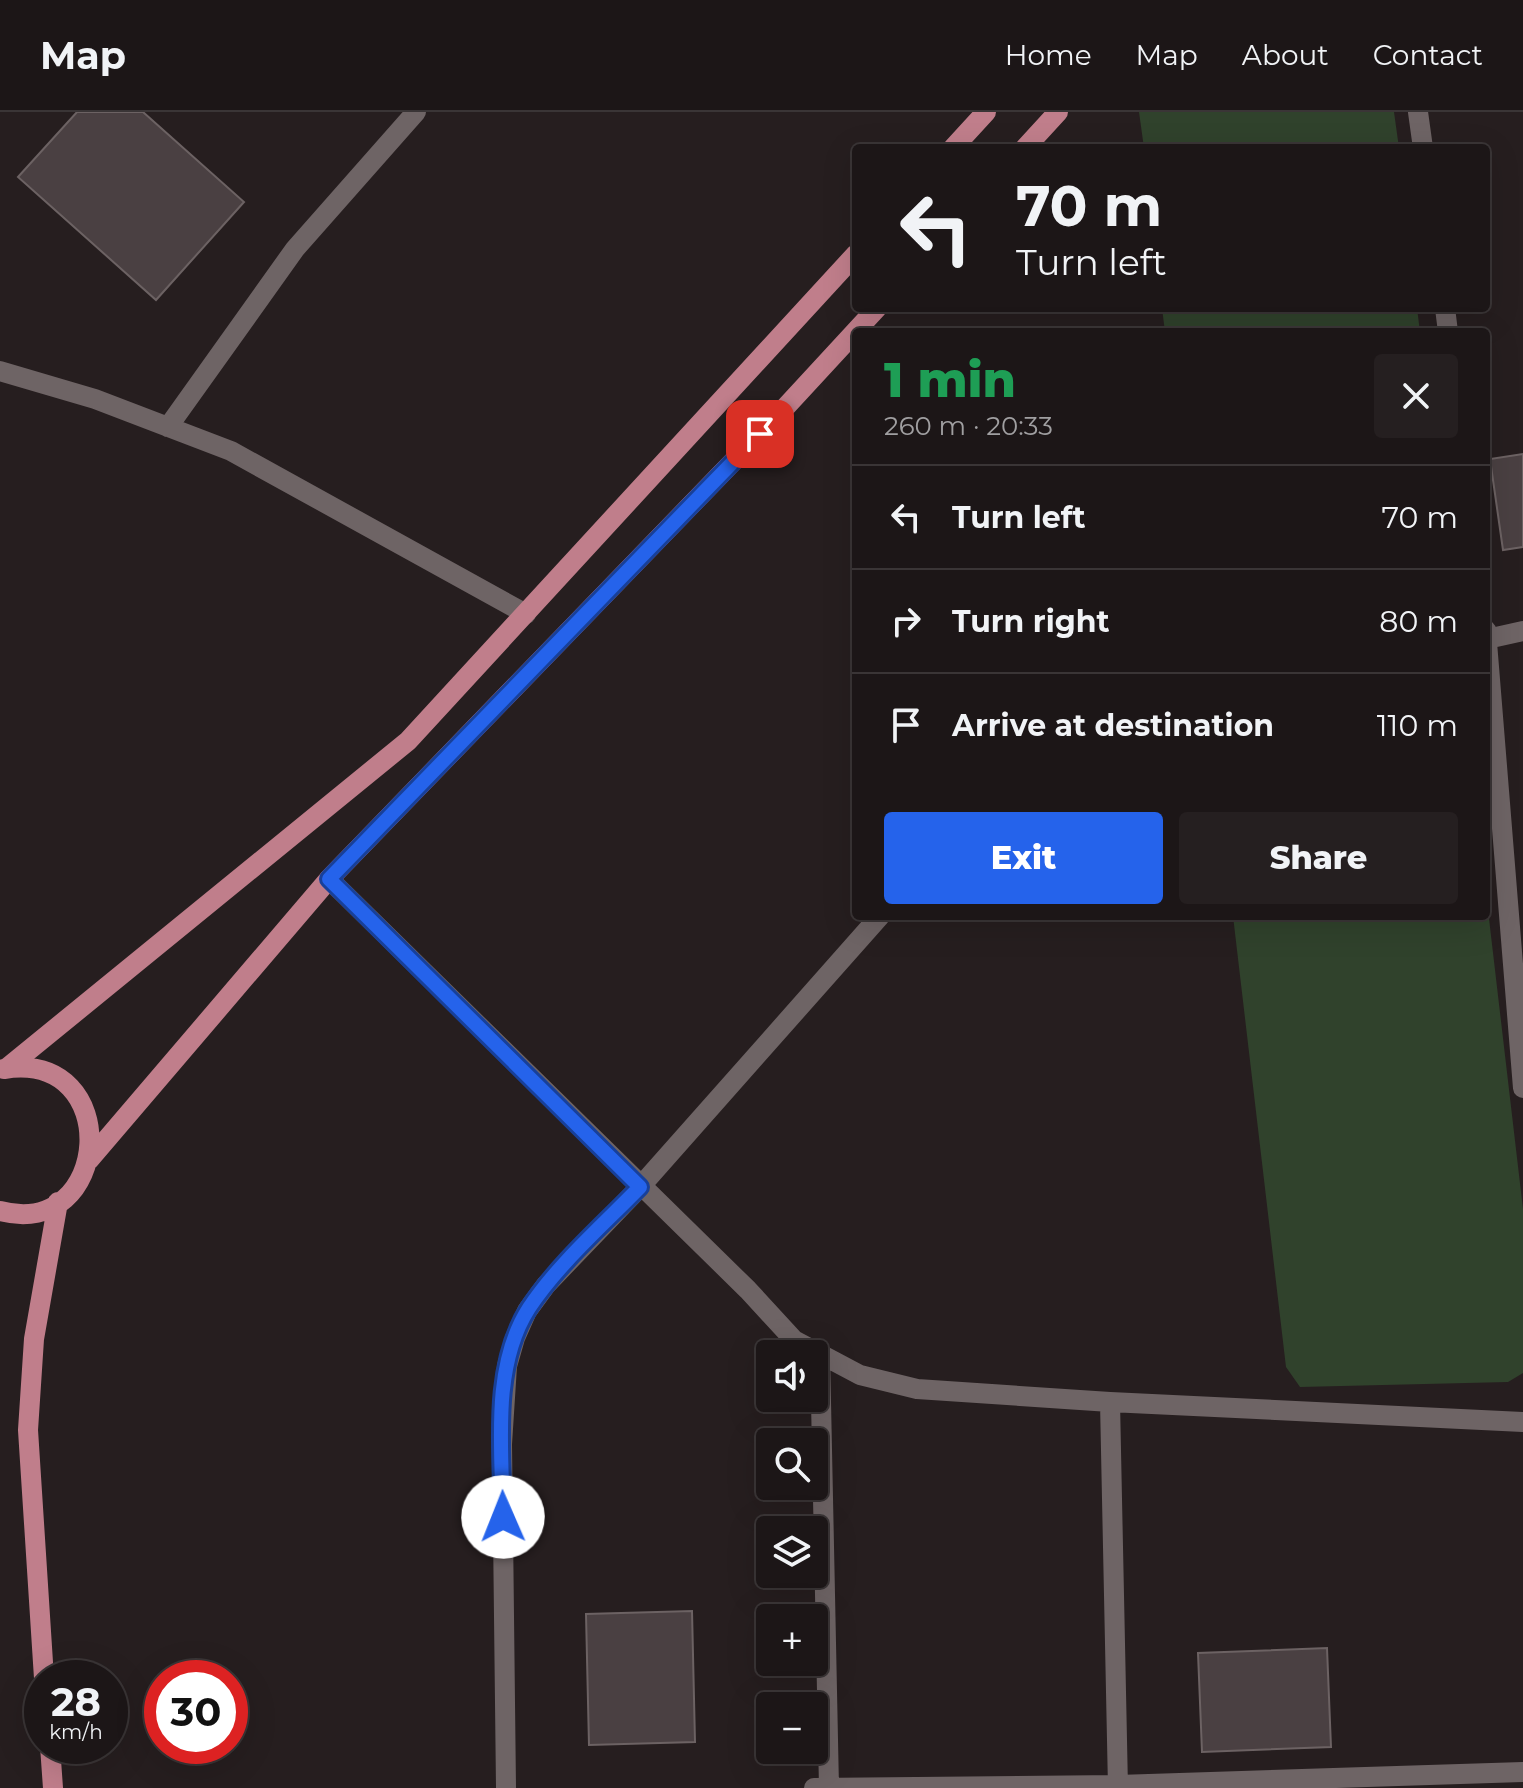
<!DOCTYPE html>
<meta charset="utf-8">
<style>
body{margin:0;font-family:Montserrat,sans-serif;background:#251f20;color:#f1f3f6;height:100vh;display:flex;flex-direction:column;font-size:30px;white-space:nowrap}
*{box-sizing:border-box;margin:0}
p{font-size:26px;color:#a09fa1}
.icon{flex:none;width:44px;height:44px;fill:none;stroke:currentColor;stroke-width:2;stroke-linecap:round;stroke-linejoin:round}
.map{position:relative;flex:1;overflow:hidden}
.details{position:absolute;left:852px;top:216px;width:638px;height:592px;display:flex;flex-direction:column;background:#1c1617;border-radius:8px;box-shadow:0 8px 32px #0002,0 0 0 2px #3a3536}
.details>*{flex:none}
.banner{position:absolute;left:852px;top:32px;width:638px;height:168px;border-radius:8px;box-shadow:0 8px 32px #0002,0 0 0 2px #3a3536;background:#1c1617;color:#f1f3f6;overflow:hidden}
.buttons{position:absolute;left:756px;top:1228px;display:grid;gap:16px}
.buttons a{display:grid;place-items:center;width:72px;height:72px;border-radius:8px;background:#1c1617;box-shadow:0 8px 32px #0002,0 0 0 2px #3a3536;font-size:40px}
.speed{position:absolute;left:24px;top:1548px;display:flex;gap:16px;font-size:40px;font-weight:700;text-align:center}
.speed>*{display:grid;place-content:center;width:104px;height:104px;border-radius:50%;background:#1c1617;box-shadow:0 8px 32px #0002,0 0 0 2px #3a3536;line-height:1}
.speed small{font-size:20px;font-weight:400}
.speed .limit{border:12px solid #d22;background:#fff;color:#111}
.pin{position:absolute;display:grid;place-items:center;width:68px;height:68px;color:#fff;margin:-34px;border-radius:16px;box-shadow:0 4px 12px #0006}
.me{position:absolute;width:88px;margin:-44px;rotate:359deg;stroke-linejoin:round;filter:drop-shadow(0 0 6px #0008)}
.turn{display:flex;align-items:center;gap:28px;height:168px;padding:0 32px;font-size:36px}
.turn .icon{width:104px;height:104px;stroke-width:2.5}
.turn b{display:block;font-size:56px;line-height:68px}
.round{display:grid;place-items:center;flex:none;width:84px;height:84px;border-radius:8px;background:#251f20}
.overview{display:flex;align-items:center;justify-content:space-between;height:136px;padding:0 32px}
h1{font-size:48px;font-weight:800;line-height:60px;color:#1e9e55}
.button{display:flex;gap:16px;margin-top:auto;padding:16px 32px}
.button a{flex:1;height:92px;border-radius:8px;background:#2563eb;color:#fff;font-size:32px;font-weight:800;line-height:92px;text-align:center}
.button a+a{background:#251f20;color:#f1f3f6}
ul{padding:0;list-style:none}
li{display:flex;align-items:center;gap:24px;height:104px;padding:0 32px;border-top:2px solid #3a3536}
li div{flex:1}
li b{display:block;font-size:30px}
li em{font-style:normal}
header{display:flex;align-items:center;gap:48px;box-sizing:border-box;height:112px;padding:0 40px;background:#1c1617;border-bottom:2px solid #3a3536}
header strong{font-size:38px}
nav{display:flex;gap:44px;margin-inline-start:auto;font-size:28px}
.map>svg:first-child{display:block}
</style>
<header>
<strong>Map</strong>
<nav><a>Home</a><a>Map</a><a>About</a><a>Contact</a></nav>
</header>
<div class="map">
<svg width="1523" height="1676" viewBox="0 0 1523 1676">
<rect width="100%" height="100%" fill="#261e1f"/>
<path fill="#30422c" d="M 1139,0 L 1394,0 L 1399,36 L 1144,36 Z
M 1162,196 L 1417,196 L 1420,220 L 1165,220 Z
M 1486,781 L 1523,1097 L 1523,1261 L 1508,1270 L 1300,1275 L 1286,1255 L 1233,804 L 1486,804 Z"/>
<path fill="#4a4042" stroke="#6c6263" stroke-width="2" d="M 77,0 L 143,0 L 244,90 L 156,188 L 18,65 Z
M 1523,342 L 1523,435 L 1503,438 L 1490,347 Z
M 692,1499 L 695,1630 L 589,1633 L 586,1502 Z
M 1327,1536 L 1331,1635 L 1202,1640 L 1198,1541 Z"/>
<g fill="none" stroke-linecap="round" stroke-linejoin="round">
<path stroke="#6e6465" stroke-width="20" d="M 1418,0 L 1423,36
M 1445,196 L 1448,220
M 0,259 L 95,287 L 231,339 L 526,502
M 168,315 L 295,137 L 416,0
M 1486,518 L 1523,976
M 1487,527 L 1523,519
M 329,767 L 748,1178 L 794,1228 L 860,1263 L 917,1277 L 1110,1290 L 1523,1310
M 820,1241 L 829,1676
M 1110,1290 L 1118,1676
M 506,1676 L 502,1332 L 507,1254 L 515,1226 L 527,1199 L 546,1173 L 640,1075 L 880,804
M 814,1676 L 1118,1673 L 1523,1660"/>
<path stroke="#c07e8b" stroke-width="20" d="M 953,36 L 986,0
M 1025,36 L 1058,0
M 7,956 L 408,629 L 856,142
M 89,1048 L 329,767 L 781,300 L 877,196
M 0,1099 C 112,1129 125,938 4,957
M 44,1566 L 28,1318 L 34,1227 L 58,1090
M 50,1634 L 53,1676"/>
</g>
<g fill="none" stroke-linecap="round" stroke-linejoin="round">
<g stroke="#184099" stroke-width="20">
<path id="route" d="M 503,1405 C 502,1338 491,1255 529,1196 C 559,1151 603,1113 640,1075 L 329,767 L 760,322"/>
</g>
<use href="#route" stroke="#2563eb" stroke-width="14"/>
</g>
</svg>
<div class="buttons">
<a><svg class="icon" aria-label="sound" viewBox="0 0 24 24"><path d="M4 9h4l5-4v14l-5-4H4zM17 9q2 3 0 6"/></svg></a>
<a><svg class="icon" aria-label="search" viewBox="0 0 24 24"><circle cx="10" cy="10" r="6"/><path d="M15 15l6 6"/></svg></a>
<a><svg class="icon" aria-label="layers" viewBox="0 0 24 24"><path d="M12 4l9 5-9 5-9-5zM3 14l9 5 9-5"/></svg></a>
<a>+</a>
<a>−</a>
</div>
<div class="speed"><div>28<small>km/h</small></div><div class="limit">30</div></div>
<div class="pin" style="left:760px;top:322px;background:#d93025"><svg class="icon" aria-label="arrive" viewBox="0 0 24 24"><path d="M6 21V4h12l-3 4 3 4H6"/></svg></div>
<svg class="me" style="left:503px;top:1405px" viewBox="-20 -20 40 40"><circle r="19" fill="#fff"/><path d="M0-13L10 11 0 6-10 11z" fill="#2563eb"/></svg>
<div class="banner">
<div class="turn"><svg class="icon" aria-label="left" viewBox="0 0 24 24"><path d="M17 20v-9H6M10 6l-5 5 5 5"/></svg><div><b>70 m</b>Turn left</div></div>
</div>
<section class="details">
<div class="overview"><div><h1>1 min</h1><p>260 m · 20:33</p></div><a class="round"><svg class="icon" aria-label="close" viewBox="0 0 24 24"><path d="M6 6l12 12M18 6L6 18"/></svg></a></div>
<ul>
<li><svg class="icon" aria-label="left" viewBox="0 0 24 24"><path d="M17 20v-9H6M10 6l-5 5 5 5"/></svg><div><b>Turn left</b></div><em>70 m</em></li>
<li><svg class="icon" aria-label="right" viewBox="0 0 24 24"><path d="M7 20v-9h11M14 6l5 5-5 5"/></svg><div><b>Turn right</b></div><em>80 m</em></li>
<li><svg class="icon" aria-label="arrive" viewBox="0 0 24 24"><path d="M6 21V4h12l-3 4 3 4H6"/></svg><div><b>Arrive at destination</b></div><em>110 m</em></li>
</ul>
<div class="button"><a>Exit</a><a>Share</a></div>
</section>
</div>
